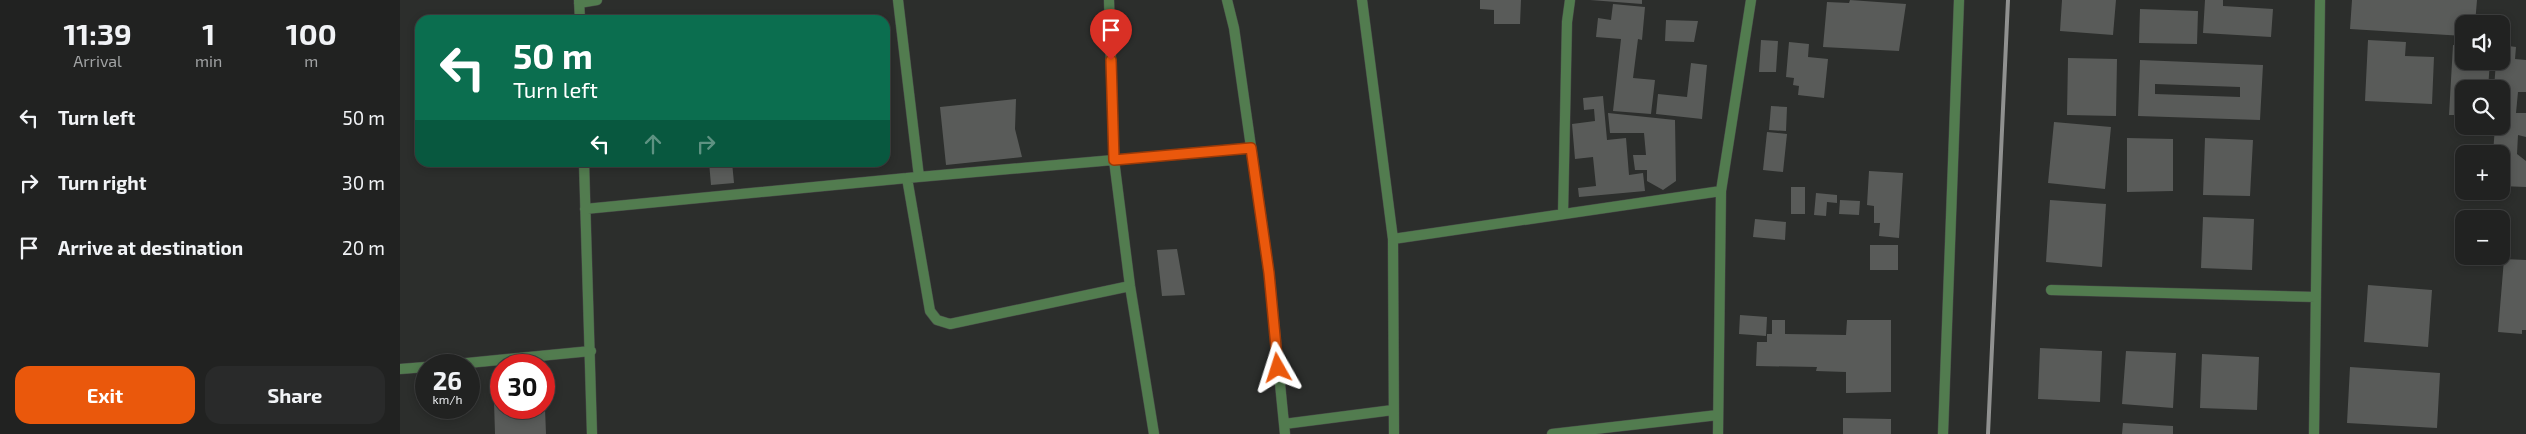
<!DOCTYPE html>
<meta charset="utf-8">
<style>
body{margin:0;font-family:"Exo 2",sans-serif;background:#292a2a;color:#f1f3f6;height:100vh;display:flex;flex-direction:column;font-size:19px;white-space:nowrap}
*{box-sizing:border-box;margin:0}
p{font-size:16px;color:#a2a4a5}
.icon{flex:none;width:28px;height:28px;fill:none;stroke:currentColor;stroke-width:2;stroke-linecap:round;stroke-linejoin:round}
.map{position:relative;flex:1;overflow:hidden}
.panel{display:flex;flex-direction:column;background:#212221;width:400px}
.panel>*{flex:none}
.top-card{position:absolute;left:15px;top:15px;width:475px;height:152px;border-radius:15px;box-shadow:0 2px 8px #0003,0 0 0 1px #3e3f3f;background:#0b6e4f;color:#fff;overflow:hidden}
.buttons{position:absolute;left:2055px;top:15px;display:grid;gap:10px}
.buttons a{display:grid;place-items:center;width:55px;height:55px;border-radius:10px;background:#212221;box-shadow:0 2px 8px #0003,0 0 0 1px #3e3f3f;font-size:25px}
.speed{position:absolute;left:15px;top:354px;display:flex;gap:10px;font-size:25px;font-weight:700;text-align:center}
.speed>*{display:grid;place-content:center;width:65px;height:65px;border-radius:50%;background:#212221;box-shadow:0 2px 8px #0003,0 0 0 1px #3e3f3f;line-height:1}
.speed small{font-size:12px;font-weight:400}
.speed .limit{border:8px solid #d22;background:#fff;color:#111}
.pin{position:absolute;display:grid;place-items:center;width:42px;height:42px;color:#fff;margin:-51px -21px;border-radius:50% 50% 50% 0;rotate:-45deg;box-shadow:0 0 5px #0007}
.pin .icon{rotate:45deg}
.me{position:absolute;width:55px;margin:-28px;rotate:354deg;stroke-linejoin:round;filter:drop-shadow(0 0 4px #0008)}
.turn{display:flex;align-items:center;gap:18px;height:105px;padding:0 15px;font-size:22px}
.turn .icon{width:65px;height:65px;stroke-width:2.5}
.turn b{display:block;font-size:35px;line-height:42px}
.lanes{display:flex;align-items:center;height:48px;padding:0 15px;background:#0003;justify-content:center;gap:25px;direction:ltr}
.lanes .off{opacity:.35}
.eta{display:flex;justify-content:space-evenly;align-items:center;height:85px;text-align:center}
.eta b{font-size:30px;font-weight:700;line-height:35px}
.action{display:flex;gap:10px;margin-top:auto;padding:10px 15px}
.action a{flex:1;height:58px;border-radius:15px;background:#ea580c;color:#fff;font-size:20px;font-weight:700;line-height:58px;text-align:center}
.action a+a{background:#292a2a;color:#f1f3f6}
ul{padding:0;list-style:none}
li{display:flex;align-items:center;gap:15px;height:65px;padding:0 15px}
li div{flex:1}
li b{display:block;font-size:19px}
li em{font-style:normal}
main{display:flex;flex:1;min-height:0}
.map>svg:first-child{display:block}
</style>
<main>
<section class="panel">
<div class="eta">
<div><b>11:39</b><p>Arrival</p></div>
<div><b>1</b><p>min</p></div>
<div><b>100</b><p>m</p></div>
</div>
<ul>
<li><svg class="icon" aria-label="left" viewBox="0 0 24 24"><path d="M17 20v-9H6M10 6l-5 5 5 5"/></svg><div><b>Turn left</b></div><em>50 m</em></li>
<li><svg class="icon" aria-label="right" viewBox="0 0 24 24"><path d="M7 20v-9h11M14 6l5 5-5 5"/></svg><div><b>Turn right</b></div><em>30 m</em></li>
<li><svg class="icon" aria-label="arrive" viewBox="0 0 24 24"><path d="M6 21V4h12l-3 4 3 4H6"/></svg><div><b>Arrive at destination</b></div><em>20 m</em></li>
</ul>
<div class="action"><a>Exit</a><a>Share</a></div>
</section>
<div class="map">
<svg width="2126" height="434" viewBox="0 0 2126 434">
<rect width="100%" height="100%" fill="#2c2e2c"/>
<path fill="#595b59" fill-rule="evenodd" d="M 1080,0 L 1121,0 L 1120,24 L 1094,24 L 1094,10 L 1080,9 Z
M 1190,0 L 1242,0 L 1242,4 Z
M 1450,0 L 1506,4 L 1499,51 L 1423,47 L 1427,2 L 1449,3 Z
M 1662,0 L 1716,0 L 1713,35 L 1660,31 Z
M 1805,0 L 1823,0 L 1823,6 L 1873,9 L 1871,37 L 1803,33 Z
M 1952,0 L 2077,0 L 2075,24 L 2064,24 L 2064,36 L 1950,29 Z
M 1213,4 L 1245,7 L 1242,40 L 1238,39 L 1233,78 L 1255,80 L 1251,114 L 1213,111 L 1221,39 L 1196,37 L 1198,18 L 1211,20 Z
M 1740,9 L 1798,11 L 1797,44 L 1739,43 Z
M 1266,20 L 1298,21 L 1294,42 L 1265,41 Z
M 1361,40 L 1378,41 L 1376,72 L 1359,72 Z
M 1968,40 L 2006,42 L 2005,56 L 2034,57 L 2032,104 L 1965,101 Z
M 1389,42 L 1409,44 L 1408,57 L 1428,59 L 1424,98 L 1398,95 L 1399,86 L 1393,85 L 1394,78 L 1386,77 Z
M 2053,45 L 2064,46 L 2064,61 L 2090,61 L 2088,89 L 2064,89 L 2064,115 L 2049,115 Z
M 2101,45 L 2116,47 L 2115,59 L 2126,60 L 2126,92 L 2118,92 L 2116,113 L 2126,113 L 2126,137 L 2118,135 L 2117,154 L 2126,161 L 2126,187 L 2101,186 L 2101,154 L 2093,154 L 2095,126 L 2101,126 L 2101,89 L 2094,89 L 2096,61 L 2101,61 Z
M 1668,58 L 1717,59 L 1716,116 L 1667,115 Z
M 1740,60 L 1863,65 L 1860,120 L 1738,116 ZM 1755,84 L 1840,87 L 1840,97 L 1755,94 Z
M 1291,63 L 1307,65 L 1302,119 L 1256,114 L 1258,94 L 1287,97 Z
M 1203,96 L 1207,140 L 1226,138 L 1229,175 L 1243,173 L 1245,191 L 1179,197 L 1178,188 L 1196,186 L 1193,157 L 1175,159 L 1172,124 L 1195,121 L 1194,109 L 1184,110 L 1183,98 Z
M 616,99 L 615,129 L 622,157 L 546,165 L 540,107 Z
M 1371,106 L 1387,107 L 1386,131 L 1369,130 Z
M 1208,113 L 1275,120 L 1276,181 L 1263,190 L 1247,181 L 1247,170 L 1235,170 L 1233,155 L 1246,155 L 1244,133 L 1210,133 Z
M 1654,122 L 1711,127 L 1705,189 L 1648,183 Z
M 1367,132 L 1387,134 L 1383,172 L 1363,170 Z
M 1727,138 L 1773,139 L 1773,191 L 1727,192 Z
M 1805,138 L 1853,140 L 1850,196 L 1803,195 Z
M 309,162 L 332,162 L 334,183 L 311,185 Z
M 1469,171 L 1503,173 L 1499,238 L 1479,236 L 1480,223 L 1474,223 L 1474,206 L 1467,205 Z
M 1391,187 L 1405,187 L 1405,214 L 1391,214 Z
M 1416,193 L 1437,195 L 1437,203 L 1427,202 L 1426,216 L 1414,215 Z
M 1440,200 L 1460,201 L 1459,215 L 1439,214 Z
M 1650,200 L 1706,204 L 1702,267 L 1646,262 Z
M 1803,217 L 1854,219 L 1852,270 L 1801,268 Z
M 1355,219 L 1386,222 L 1385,240 L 1353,237 Z
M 1470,245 L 1498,245 L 1498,270 L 1470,270 Z
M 777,249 L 785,295 L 762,296 L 757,250 Z
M 2104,259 L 2126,260 L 2126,330 L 2122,330 L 2122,334 L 2098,332 Z
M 1968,285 L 2032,290 L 2028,347 L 1964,342 Z
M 1340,315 L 1367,317 L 1366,336 L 1339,334 Z
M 1372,320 L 1385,320 L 1385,334 L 1446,335 L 1447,320 L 1491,320 L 1491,392 L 1446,393 L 1446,372 L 1416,371 L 1417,367 L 1356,366 L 1357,342 L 1367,342 L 1367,334 L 1372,334 Z
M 1640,348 L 1702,351 L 1700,402 L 1638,399 Z
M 1726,351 L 1776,353 L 1773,408 L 1722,404 Z
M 1802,354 L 1859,357 L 1857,410 L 1800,408 Z
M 1950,367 L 2040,373 L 2037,428 L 1947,423 Z
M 94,401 L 101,401 L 101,408 L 145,408 L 146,434 L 95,434 Z
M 1443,418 L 1491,419 L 1491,434 L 1443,434 Z
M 1723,423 L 1773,426 L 1773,434 L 1722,434 Z"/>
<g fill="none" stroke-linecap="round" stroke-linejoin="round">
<g stroke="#474947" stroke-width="11">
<path id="minor" d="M 179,0 L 180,20
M 498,0 L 519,177
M 709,0 L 714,160 L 730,286 L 754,434
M 827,0 L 834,28 L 869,273 L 885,434
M 962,0 L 993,239 L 994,434
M 179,3 L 197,0
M 184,162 L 192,434
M 507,178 L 530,311 L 537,320 L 550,324 L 730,286
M 185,209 L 507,178 L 851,148
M 1163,214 L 1167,22 L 1170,0
M 993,239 L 1321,191
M 1651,290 L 1916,297
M 47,365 L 191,351
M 0,369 L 26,367
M 884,424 L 993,410
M 1152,434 L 1318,415
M 1318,434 L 1321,191 L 1351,0
M 1543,434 L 1559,0
M 1914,434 L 1920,0"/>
</g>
<use href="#minor" stroke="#527c4f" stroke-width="10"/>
<path stroke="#909190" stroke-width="4" d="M 1588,434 L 1608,0"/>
</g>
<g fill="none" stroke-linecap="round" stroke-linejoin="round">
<g stroke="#983908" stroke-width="12">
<path id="route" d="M 711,60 L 714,160 L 851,148 L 869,273 L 878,368"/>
</g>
<use href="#route" stroke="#ea580c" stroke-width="9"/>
</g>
</svg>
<div class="buttons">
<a><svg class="icon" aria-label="sound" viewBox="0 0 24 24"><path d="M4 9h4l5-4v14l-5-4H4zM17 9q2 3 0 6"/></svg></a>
<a><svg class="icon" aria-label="search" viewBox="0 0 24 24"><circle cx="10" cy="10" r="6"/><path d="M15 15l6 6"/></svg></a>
<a>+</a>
<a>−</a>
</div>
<div class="speed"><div>26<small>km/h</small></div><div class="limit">30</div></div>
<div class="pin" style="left:711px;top:60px;background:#d93025"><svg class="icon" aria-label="arrive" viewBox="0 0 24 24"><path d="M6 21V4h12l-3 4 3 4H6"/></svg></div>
<svg class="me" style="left:878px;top:368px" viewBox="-20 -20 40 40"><path d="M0-17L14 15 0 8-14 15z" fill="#ea580c" stroke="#fff" stroke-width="4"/></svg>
<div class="top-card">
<div class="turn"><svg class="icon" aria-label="left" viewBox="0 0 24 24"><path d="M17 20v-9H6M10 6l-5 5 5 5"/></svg><div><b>50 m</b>Turn left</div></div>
<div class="lanes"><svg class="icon" aria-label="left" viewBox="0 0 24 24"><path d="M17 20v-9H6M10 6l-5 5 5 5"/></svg><svg class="icon off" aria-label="ahead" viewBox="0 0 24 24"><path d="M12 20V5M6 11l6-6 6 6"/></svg><svg class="icon off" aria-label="right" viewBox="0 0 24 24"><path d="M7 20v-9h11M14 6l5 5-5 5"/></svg></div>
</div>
</div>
</main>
